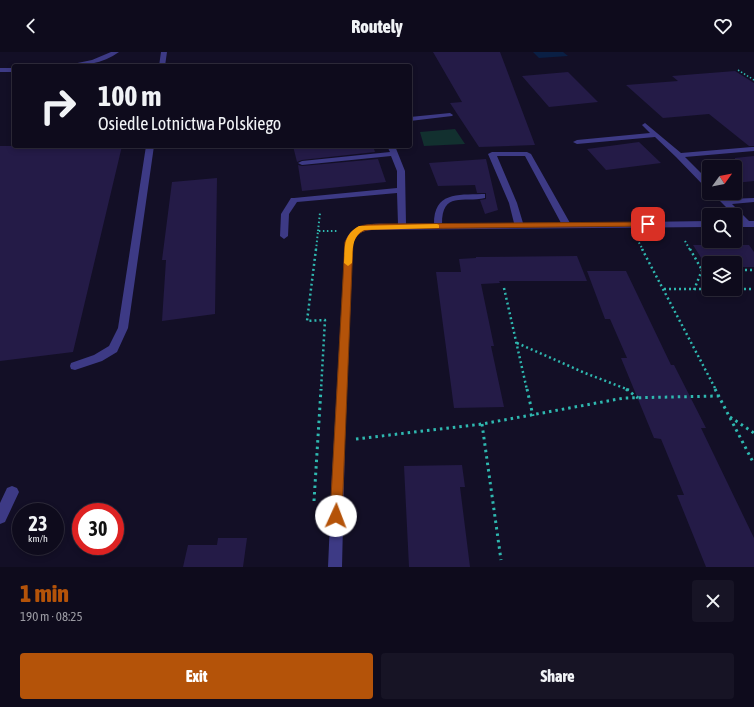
<!DOCTYPE html>
<meta charset="utf-8">
<style>
body{margin:0;font-family:"Asap Condensed",sans-serif;background:#171425;color:#f1f3f6;height:100vh;display:flex;flex-direction:column;font-size:15px;white-space:nowrap}
*{box-sizing:border-box;margin:0}
p{font-size:13px;color:#9b9ba3}
.icon{flex:none;width:22px;height:22px;fill:none;stroke:currentColor;stroke-width:2;stroke-linecap:round;stroke-linejoin:round}
.map{position:relative;height:515px;overflow:hidden}
.details{display:flex;flex-direction:column;background:#0e0b1c;flex:1}
.details>*{flex:none}
.hud{position:absolute;left:12px;top:12px;width:400px;height:84px;border-radius:4px;box-shadow:0 2px 6px #0003,0 0 0 1px #2e2b3b;background:#0e0b1c;color:#f1f3f6;overflow:hidden}
.needle{width:26px;rotate:57deg}
.tools{position:absolute;left:702px;top:108px;display:grid;gap:8px}
.tools a{display:grid;place-items:center;width:40px;height:40px;border-radius:4px;background:#0e0b1c;box-shadow:0 2px 6px #0003,0 0 0 1px #2e2b3b;font-size:20px}
.speed{position:absolute;left:12px;top:451px;display:flex;gap:8px;font-size:20px;font-weight:700;text-align:center}
.speed>*{display:grid;place-content:center;width:52px;height:52px;border-radius:50%;background:#0e0b1c;box-shadow:0 2px 6px #0003,0 0 0 1px #2e2b3b;line-height:1}
.speed small{font-size:10px;font-weight:400}
.speed .limit{border:6px solid #d22;background:#fff;color:#111}
.pin{position:absolute;display:grid;place-items:center;width:34px;height:34px;color:#fff;margin:-17px;border-radius:8px;box-shadow:0 2px 6px #0006}
.me{position:absolute;width:44px;margin:-22px;rotate:2deg;stroke-linejoin:round;filter:drop-shadow(0 0 3px #0008)}
.turn{display:flex;align-items:center;gap:14px;height:84px;padding:0 20px;font-size:18px}
.turn .icon{width:52px;height:52px;stroke-width:2.5}
.turn b{display:block;font-size:28px;line-height:34px}
.round{display:grid;place-items:center;flex:none;width:42px;height:42px;border-radius:4px;background:#171425}
.head{display:flex;align-items:center;justify-content:space-between;height:68px;padding:0 20px}
h1{font-size:24px;font-weight:800;line-height:30px;color:#b45309}
.action{display:flex;gap:8px;margin-top:auto;padding:8px 20px}
.action a{flex:1;height:46px;border-radius:4px;background:#b45309;color:#fff;font-size:16px;font-weight:800;line-height:46px;text-align:center}
.action a+a{background:#171425;color:#f1f3f6}
header{display:flex;justify-content:space-between;align-items:center;height:52px;padding:0 20px;background:#0e0b1c;font-size:18px;font-weight:800}
.map>svg:first-child{display:block}
</style>
<header><svg class="icon" aria-label="back" viewBox="0 0 24 24"><path d="M15 5l-7 7 7 7"/></svg>Routely<svg class="icon" aria-label="heart" viewBox="0 0 24 24"><path d="M12 20l-8-8c-3-5 5-10 8-4 3-6 11-1 8 4z"/></svg></header>
<div class="map">
<svg width="754" height="515" viewBox="0 0 754 515">
<rect width="100%" height="100%" fill="#130f26"/>
<path fill="#12302f" d="M 455,77 L 465,92 L 424,94 L 420,80 Z"/>
<path fill="#0a1f44" d="M 533,0 L 563,0 L 568,4 L 539,6 Z"/>
<path fill="#241b47" d="M 433,0 L 500,0 L 535,93 L 479,95 L 450,51 L 462,50 Z
M 735,19 L 754,31 L 754,94 L 749,94 L 709,62 L 663,66 L 626,33 L 678,29 L 672,24 Z
M 568,20 L 598,50 L 549,55 L 522,24 Z
M 639,90 L 661,111 L 606,118 L 587,97 Z
M 0,94 L 122,94 L 73,300 L 0,309 Z
M 293,94 L 373,94 L 375,100 L 302,108 L 297,110 Z
M 754,104 L 754,129 L 735,131 L 735,106 Z
M 378,107 L 386,130 L 302,139 L 298,113 L 302,114 Z
M 486,107 L 498,158 L 485,162 L 480,148 L 486,147 L 486,141 L 477,141 L 475,133 L 438,134 L 429,111 Z
M 217,126 L 215,262 L 162,269 L 166,208 L 162,208 L 172,130 Z
M 693,193 L 749,193 L 754,200 L 754,215 L 735,215 L 735,211 L 709,211 L 709,215 L 707,215 Z
M 577,204 L 587,229 L 499,229 L 500,231 L 481,232 L 494,294 L 491,294 L 504,355 L 454,356 L 436,220 L 461,220 L 459,207 L 476,206 L 476,205 Z
M 587,219 L 626,219 L 671,313 L 674,313 L 706,376 L 701,376 L 754,486 L 754,515 L 706,515 L 677,443 L 684,443 L 661,387 L 654,386 L 621,306 L 627,306 L 610,267 L 605,267 Z
M 462,413 L 465,435 L 460,435 L 470,515 L 409,515 L 404,414 Z
M 218,486 L 247,486 L 243,515 L 183,515 L 188,493 L 217,493 Z"/>
<g fill="none" stroke-linecap="round" stroke-linejoin="round">
<path stroke="#2fb8b0" stroke-width="1.5" stroke-dasharray="1.5 2" stroke-linecap="butt" d="M 738,18 L 754,28"/>
<path stroke="#2fb8b0" stroke-width="2" stroke-dasharray="1.5 2.5" stroke-linecap="butt" d="M 318,179 L 320,161
M 637,187 L 643,198
M 685,189 L 690,198
M 316,198 L 318,179 L 337,179"/>
<path stroke="#2fb8b0" stroke-width="2.5" stroke-dasharray="2 3" stroke-linecap="butt" d="M 316,197 L 307,269 L 325,268 L 321,338
M 642,197 L 716,338
M 690,197 L 702,218
M 702,218 L 709,218
M 735,218 L 754,218
M 504,236 L 527,338
M 664,237 L 754,237
M 694,238 L 702,218
M 517,291 L 585,321 L 629,338"/>
<path stroke="#2fb8b0" stroke-width="3" stroke-dasharray="2.5 4" stroke-linecap="butt" d="M 527,337 L 533,364
M 626,337 L 638,346
M 715,337 L 754,412
M 730,365 L 754,381
M 482,372 L 501,508
M 356,387 L 482,372 L 624,346 L 718,344
M 314,449 L 321,337"/>
<path fill="#3d3a85" fill-rule="evenodd" d="M 111,0 L 119,0 C 103,12 82,14 63,14 L 92,8 Z
M 161,0 L 167,0 L 165,14 L 159,14 Z
M 0,16 L 14,16 L 14,20 L 0,20 Z
M 450,61 L 453,63 L 452,64 L 410,69 L 410,65 Z
M 645,71 L 681,101 L 752,95 L 754,95 L 754,99 L 685,105 L 709,129 L 709,136 L 706,136 L 676,105 L 655,85 L 577,92 L 573,90 L 577,88 L 650,81 L 642,73 Z
M 146,94 L 154,94 L 128,276 L 117,300 L 102,309 L 75,318 L 71,317 L 70,314 L 71,311 L 94,303 L 109,294 L 118,276 Z
M 387,94 L 395,94 L 405,119 L 406,172 L 434,172 C 434,140 457,143 482,142 L 485,142 L 485,146 C 463,151 442,139 442,172 L 514,171 L 509,151 L 488,102 L 492,100 L 527,100 L 531,102 L 570,171 L 709,169 L 709,175 L 375,178 C 365,178 357,180 353,190 L 345,388 L 342,515 L 328,515 L 330,470 L 317,468 L 315,464 L 317,460 L 330,458 L 345,190 C 353,168 378,172 398,172 L 397,141 L 297,150 L 289,162 L 288,184 L 284,187 L 280,184 L 281,162 L 291,146 L 294,146 L 397,136 L 397,119 L 391,104 L 302,113 L 298,111 L 302,109 L 390,100 ZM 497,104 L 525,104 L 561,171 L 523,171 L 517,151 Z
M 712,141 L 721,141 L 727,147 L 754,146 L 754,150 L 732,152 L 749,169 L 754,169 L 754,175 L 735,175 L 735,169 L 740,169 Z
M 12,434 L 17,436 L 19,440 L 5,470 L 0,472 L 0,451 L 7,436 Z"/>
</g>
<path fill="#b45309" stroke="#753606" d="M 648,170 L 652,172 L 651,174 L 380,177 C 366,178 360,177 353,190 L 342,464 L 341,468 L 336,470 L 332,468 L 330,464 L 345,190 C 355,172 361,173 380,172 Z"/>
<path fill="#f59e0b" d="M 437,172 L 439,173 L 439,176 L 364,178 C 351,185 353,198 352,211 L 348,214 L 344,211 C 345,194 343,183 359,174 Z"/>
</svg>
<div class="tools">
<a><svg class="needle" viewBox="-14 -14 28 28"><path d="M0-13l5 13h-10z" fill="#e53935"/><path d="M0 13l5-13h-10z" fill="#9b9ba3"/></svg></a>
<a><svg class="icon" aria-label="search" viewBox="0 0 24 24"><circle cx="10" cy="10" r="6"/><path d="M15 15l6 6"/></svg></a>
<a><svg class="icon" aria-label="layers" viewBox="0 0 24 24"><path d="M12 4l9 5-9 5-9-5zM3 14l9 5 9-5"/></svg></a>
</div>
<div class="speed"><div>23<small>km/h</small></div><div class="limit">30</div></div>
<div class="pin" style="left:648px;top:172px;background:#d93025"><svg class="icon" aria-label="arrive" viewBox="0 0 24 24"><path d="M6 21V4h12l-3 4 3 4H6"/></svg></div>
<svg class="me" style="left:336px;top:464px" viewBox="-20 -20 40 40"><circle r="19" fill="#fff"/><path d="M0-13L10 11 0 6-10 11z" fill="#b45309"/></svg>
<div class="hud">
<div class="turn"><svg class="icon" aria-label="right" viewBox="0 0 24 24"><path d="M7 20v-9h11M14 6l5 5-5 5"/></svg><div><b>100 m</b>Osiedle Lotnictwa Polskiego</div></div>
</div>
</div>
<section class="details">
<div class="head"><div><h1>1 min</h1><p>190 m · 08:25</p></div><a class="round"><svg class="icon" aria-label="close" viewBox="0 0 24 24"><path d="M6 6l12 12M18 6L6 18"/></svg></a></div>
<div class="action"><a>Exit</a><a>Share</a></div>
</section>
